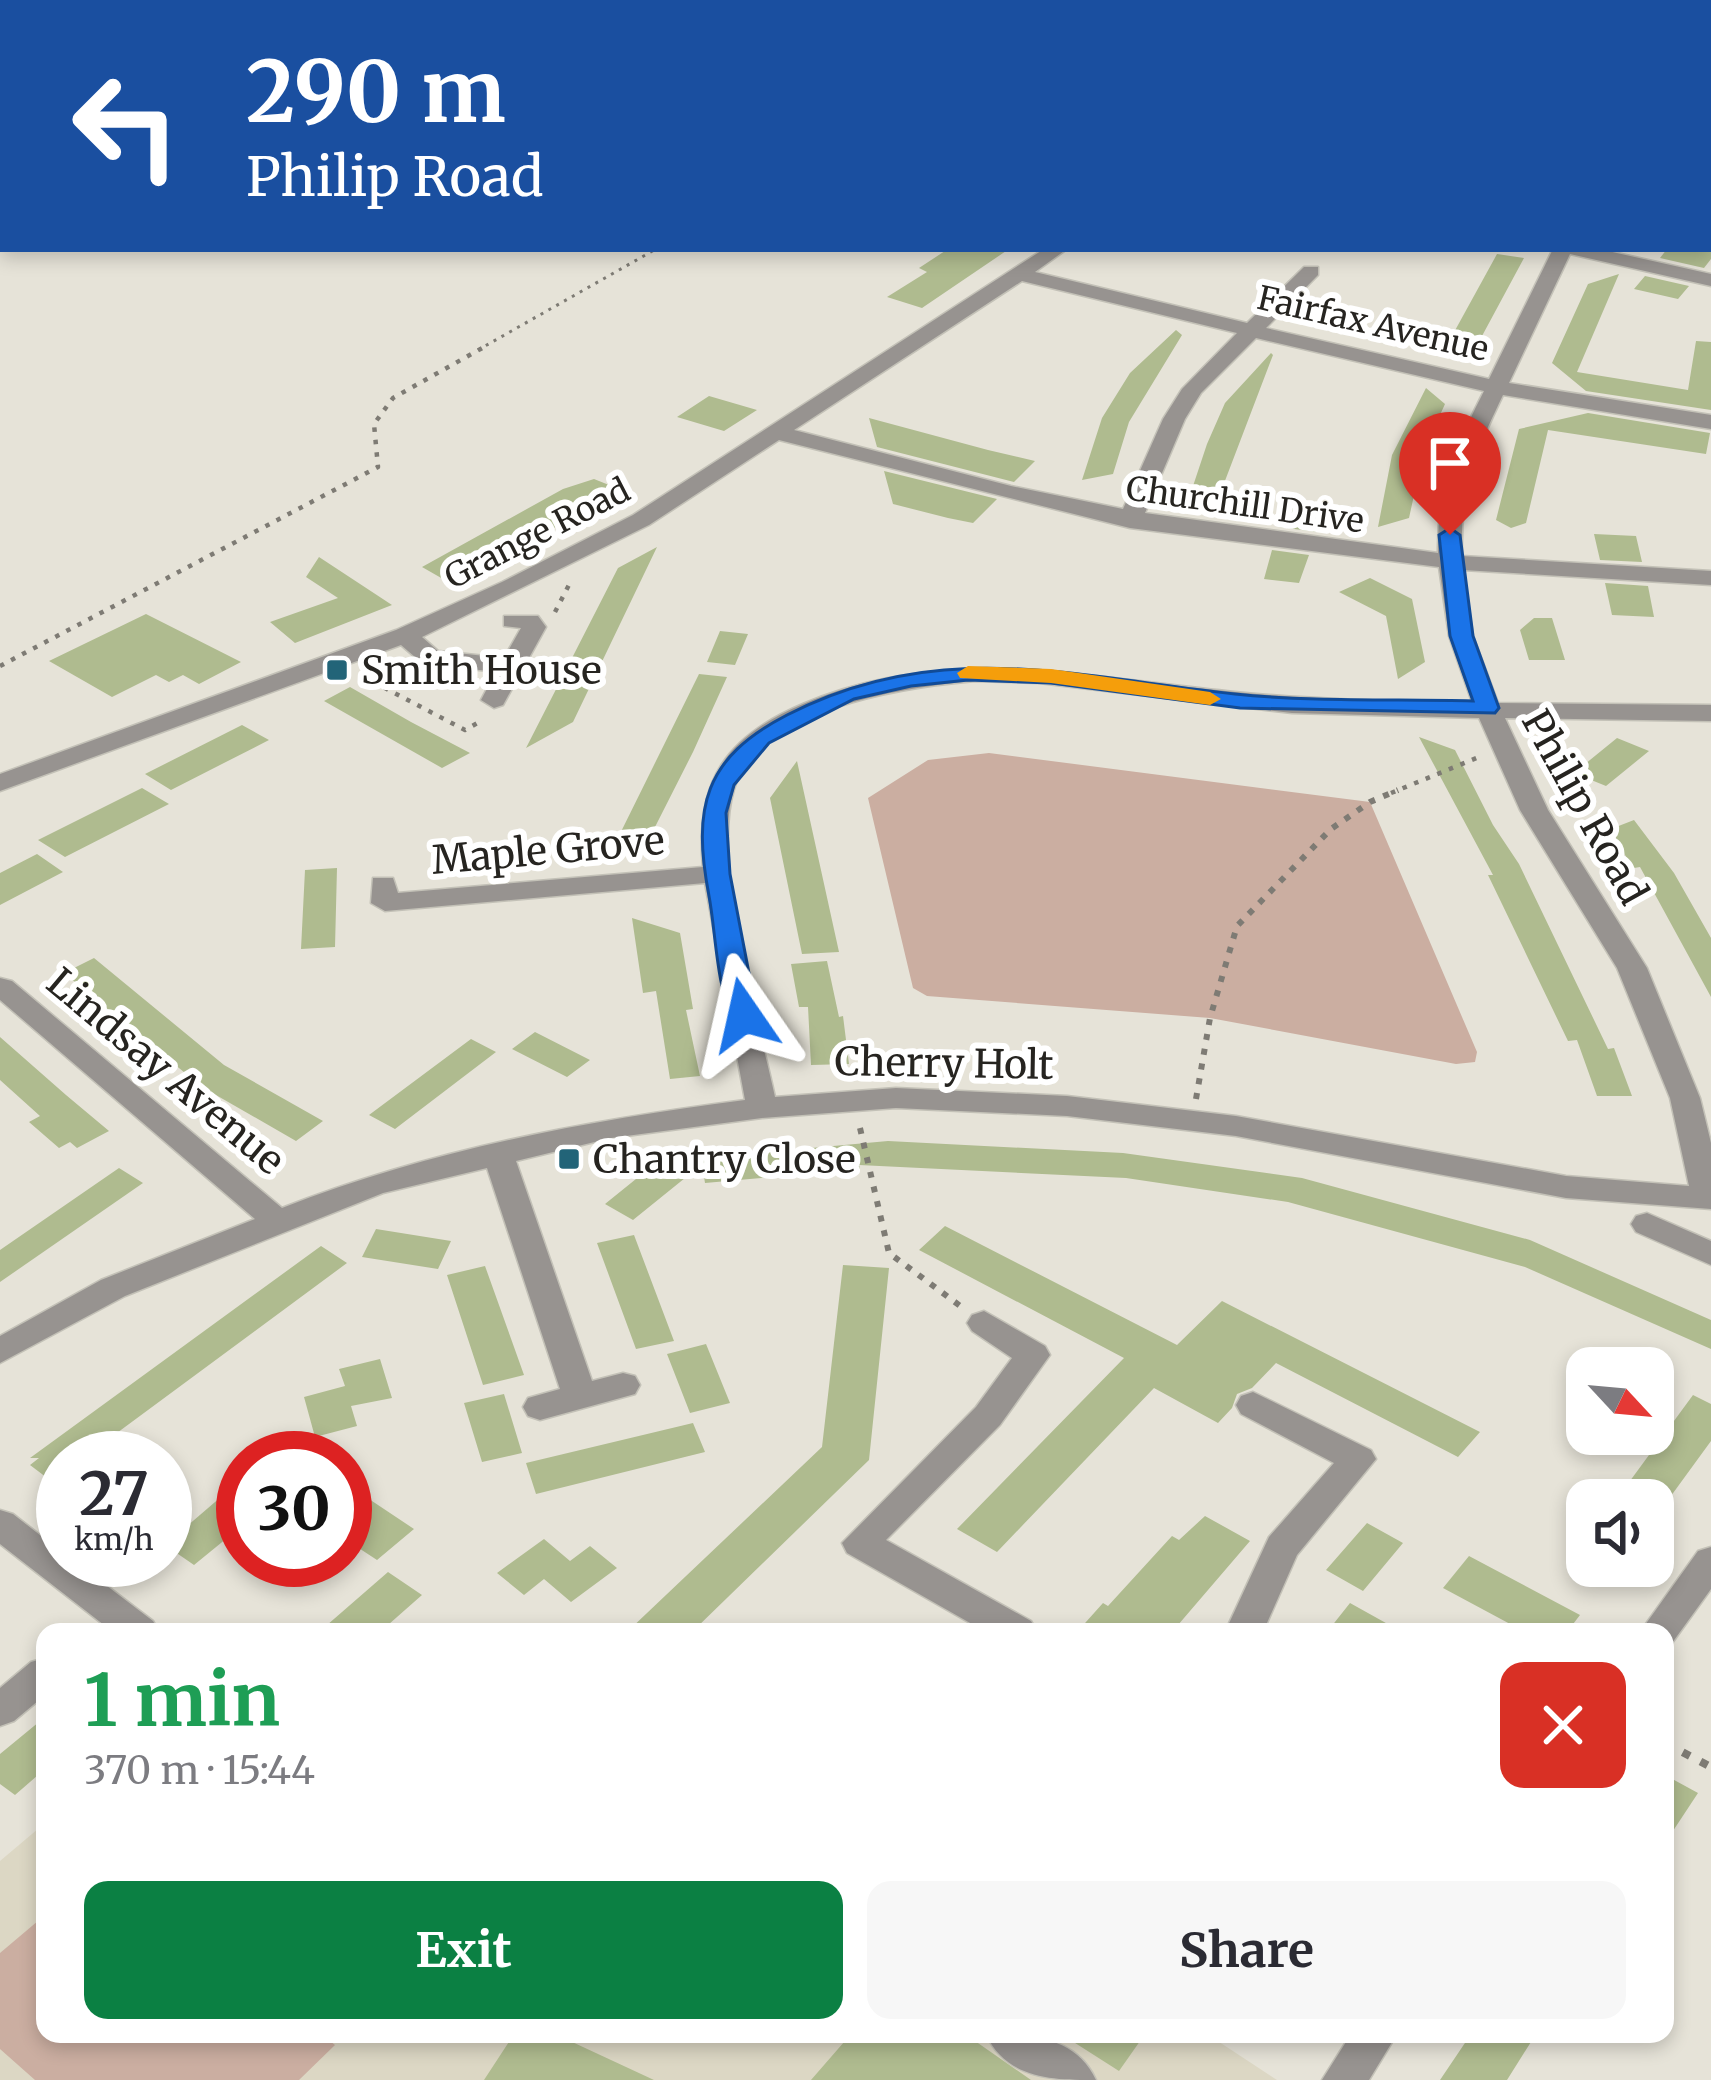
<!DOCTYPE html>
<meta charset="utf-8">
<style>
body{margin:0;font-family:Merriweather,serif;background:#f7f7f7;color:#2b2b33;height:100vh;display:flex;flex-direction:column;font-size:45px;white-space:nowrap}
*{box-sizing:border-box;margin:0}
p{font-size:39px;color:#7c7c81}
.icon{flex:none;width:66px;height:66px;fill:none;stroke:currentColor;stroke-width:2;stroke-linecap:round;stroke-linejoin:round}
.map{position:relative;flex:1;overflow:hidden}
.sheet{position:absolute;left:36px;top:1623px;width:1638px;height:420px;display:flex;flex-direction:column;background:#fff;border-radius:24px;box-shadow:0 6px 18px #0003}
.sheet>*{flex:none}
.top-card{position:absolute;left:0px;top:0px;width:1713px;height:252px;box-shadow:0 6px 18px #0003;background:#1a4fa0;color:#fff;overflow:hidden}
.needle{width:78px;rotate:116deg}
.buttons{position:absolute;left:1566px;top:1347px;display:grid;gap:24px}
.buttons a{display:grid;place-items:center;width:108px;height:108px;border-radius:24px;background:#fff;box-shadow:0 6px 18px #0003;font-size:60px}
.speed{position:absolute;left:36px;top:1431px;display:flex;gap:24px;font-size:60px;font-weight:700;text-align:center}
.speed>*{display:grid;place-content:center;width:156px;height:156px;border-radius:50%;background:#fff;box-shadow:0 6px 18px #0003;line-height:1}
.speed small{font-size:30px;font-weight:400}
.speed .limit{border:18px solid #d22;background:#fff;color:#111}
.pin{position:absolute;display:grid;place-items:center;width:102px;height:102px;color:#fff;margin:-123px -51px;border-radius:50% 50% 50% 0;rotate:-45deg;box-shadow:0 0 12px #0007}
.pin .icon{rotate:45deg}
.me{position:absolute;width:132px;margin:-66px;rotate:349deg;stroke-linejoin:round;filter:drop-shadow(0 0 9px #0008)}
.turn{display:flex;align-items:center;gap:42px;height:252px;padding:0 48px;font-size:54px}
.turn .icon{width:156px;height:156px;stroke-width:2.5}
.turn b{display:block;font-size:84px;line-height:102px}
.round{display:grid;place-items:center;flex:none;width:126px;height:126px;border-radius:24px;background:#f7f7f7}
.summary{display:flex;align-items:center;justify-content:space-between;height:204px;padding:0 48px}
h1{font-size:72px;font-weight:700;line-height:90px;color:#1e9e55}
.action{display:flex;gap:24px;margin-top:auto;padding:24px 48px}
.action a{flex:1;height:138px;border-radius:24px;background:#0b8043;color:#fff;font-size:48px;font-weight:700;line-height:138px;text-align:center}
.action a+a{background:#f7f7f7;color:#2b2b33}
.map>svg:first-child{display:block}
</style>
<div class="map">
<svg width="1711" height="2080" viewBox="0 0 1711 2080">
<rect width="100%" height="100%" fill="#e6e3d8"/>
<path fill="#dcd7c4" d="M 45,1823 L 45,2034 L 1207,2034 L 1277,2080 L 0,2080 L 0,1861 Z"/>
<path fill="#cbaea1" d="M 989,753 L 1370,802 L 1477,1052 L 1475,1062 L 1456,1064 L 1210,1018 L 927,996 L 913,988 L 868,798 L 928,760 Z
M 45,1915 L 45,2034 L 321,2034 L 335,2045 L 299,2080 L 35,2080 L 0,2049 L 0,1953 Z"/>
<path fill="#afbb8f" d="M 948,249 L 1009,249 L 922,308 L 887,297 L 927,272 L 919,268 Z
M 1667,249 L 1711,249 L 1711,259 L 1704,268 L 1660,258 Z
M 1497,254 L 1524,258 L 1475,349 L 1447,345 Z
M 1619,274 L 1577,372 L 1688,390 L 1696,341 L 1711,342 L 1711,410 L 1586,391 L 1552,363 L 1588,284 Z
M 1645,276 L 1689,286 L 1678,299 L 1634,289 Z
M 1176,330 L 1182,335 L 1129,422 L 1113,474 L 1082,480 L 1102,418 L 1130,373 Z
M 1271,353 L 1273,355 L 1215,507 L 1193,486 L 1207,444 L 1225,403 Z
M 1426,388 L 1445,404 L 1424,450 L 1409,518 L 1378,527 L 1392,455 Z
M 709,396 L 757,410 L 724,431 L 677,417 Z
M 1588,413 L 1710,433 L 1706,454 L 1548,430 L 1526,523 L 1511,528 L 1496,520 L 1519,429 Z
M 869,418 L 988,450 L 1035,461 L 1014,482 L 877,447 Z
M 884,471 L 997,499 L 973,523 L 948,518 L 893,504 Z
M 594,479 L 624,491 L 450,583 L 422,567 L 563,489 Z
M 1285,506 L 1324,511 L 1317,532 L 1279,527 Z
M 1594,534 L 1636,536 L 1642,562 L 1600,560 Z
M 657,547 L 573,722 L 526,748 L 618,568 Z
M 1272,550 L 1309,555 L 1299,583 L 1264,579 Z
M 319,557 L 392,605 L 295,643 L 270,622 L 338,598 L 306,577 Z
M 1370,578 L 1412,599 L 1425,662 L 1398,679 L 1386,616 L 1339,592 Z
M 1605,583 L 1648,586 L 1654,617 L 1612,615 Z
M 146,614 L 241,662 L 199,684 L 183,675 L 169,682 L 156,675 L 112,697 L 49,661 Z
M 1534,618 L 1552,618 L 1565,660 L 1529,660 L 1520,630 Z
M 720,631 L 748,634 L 735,665 L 707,662 Z
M 699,674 L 727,677 L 693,752 L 655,827 L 608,858 Z
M 350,687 L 411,722 L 470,753 L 442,768 L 324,701 Z
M 242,725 L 269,740 L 171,790 L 145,774 Z
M 1419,737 L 1455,750 L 1493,825 L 1519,864 L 1608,1049 L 1614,1048 L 1632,1096 L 1597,1096 L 1577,1040 L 1568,1041 L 1488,875 L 1493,875 Z
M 1617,738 L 1649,751 L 1606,786 L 1574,773 Z
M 797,761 L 839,952 L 802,954 L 770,798 Z
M 142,788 L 169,804 L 65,857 L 38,840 Z
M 1634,820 L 1674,873 L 1711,938 L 1711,997 L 1640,867 L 1634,868 L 1616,842 L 1616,827 Z
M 37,854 L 63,872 L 0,905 L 0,873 Z
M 337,868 L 335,947 L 301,949 L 305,870 Z
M 632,918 L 680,933 L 693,1009 L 686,1010 L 700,1076 L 670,1079 L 656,991 L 643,993 Z
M 94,958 L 224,1065 L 323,1121 L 296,1141 L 202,1087 L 64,973 Z
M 827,961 L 839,1017 L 843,1016 L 849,1064 L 811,1065 L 808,1007 L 799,1007 L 791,964 Z
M 535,1032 L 590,1060 L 567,1077 L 512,1049 Z
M 0,1037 L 66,1095 L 109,1131 L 77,1148 L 70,1142 L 59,1148 L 29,1122 L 40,1116 L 0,1080 Z
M 471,1039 L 496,1052 L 395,1129 L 369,1115 Z
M 888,1141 L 1123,1153 L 1302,1178 L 1530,1240 L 1711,1320 L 1711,1349 L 1525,1267 L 1288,1202 L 1126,1178 L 859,1165 L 860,1169 L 705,1183 L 701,1158 Z
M 657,1162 L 685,1178 L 633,1220 L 605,1204 Z
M 119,1168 L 143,1183 L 0,1282 L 0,1250 Z
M 945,1226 L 1177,1345 L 1222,1301 L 1480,1432 L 1458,1457 L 1276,1363 L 1252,1388 L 1237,1394 L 1232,1408 L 1218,1423 L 1154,1388 L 997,1552 L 957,1529 L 1124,1358 L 919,1250 Z
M 376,1229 L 451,1241 L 438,1269 L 362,1257 Z
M 634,1235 L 674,1341 L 636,1349 L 597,1243 Z
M 321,1246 L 347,1263 L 83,1458 L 63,1458 L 63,1490 L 30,1465 L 39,1458 L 30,1458 Z
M 843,1265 L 889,1268 L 869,1460 L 692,1632 L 627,1632 L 822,1447 Z
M 485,1266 L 524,1375 L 483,1385 L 447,1275 Z
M 706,1344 L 730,1403 L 690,1413 L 667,1354 Z
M 380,1359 L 392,1398 L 351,1406 L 357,1426 L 315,1437 L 304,1397 L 345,1386 L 339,1369 Z
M 504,1394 L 522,1453 L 482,1462 L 464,1403 Z
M 1693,1395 L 1711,1404 L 1711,1441 L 1668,1500 L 1616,1500 Z
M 693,1423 L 705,1452 L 536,1494 L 526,1463 Z
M 243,1478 L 243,1525 L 194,1565 L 165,1545 Z
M 345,1483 L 414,1529 L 377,1560 L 345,1539 Z
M 1205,1516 L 1250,1541 L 1172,1632 L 1077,1632 L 1103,1603 L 1108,1606 L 1172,1536 L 1179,1540 Z
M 1367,1523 L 1403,1543 L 1363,1591 L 1326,1570 Z
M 544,1539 L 570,1561 L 590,1546 L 617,1568 L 571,1602 L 544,1579 L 524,1595 L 497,1573 Z
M 1469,1556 L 1580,1615 L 1567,1632 L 1525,1632 L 1443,1588 Z
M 388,1572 L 422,1595 L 380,1632 L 319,1632 Z
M 1350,1603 L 1402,1632 L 1327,1632 Z
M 45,1717 L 45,1769 L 15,1795 L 0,1784 L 0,1754 Z
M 1665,1775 L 1698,1793 L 1665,1843 Z
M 514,2034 L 555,2034 L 654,2080 L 484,2080 Z
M 851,2034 L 965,2034 L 1031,2080 L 811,2080 Z
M 1061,2034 L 1145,2034 L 1119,2071 Z
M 1471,2034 L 1536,2034 L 1507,2080 L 1440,2080 Z"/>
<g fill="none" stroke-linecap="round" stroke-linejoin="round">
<g stroke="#c3c1b7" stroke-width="3">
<path id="minor" d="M 3,41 L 3,51 L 0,52 L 0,42 Z
M 1710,56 L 1711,56 L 1711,66 L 1710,66 Z
M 1710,136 L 1711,136 L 1711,146 L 1710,146 Z
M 1044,249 L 1067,249 L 1035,272 L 1247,323 L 1304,267 L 1318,267 L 1318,275 L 1266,328 L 1489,379 L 1553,249 L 1599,249 L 1711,274 L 1711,286 L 1570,254 L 1509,383 L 1711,415 L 1711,429 L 1503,395 C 1474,456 1460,487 1462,556 L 1711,571 L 1711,585 L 1463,570 L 1473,636 L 1498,703 L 1711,705 L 1711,721 L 1505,718 L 1548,810 L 1647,968 L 1700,1098 L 1711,1143 L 1711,1209 L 1566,1198 L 1236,1136 L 1067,1116 L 896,1108 L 762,1118 L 611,1138 L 516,1161 L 592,1381 L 623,1373 L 635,1376 L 640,1385 L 635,1394 L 540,1420 L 528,1416 L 523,1407 L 528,1398 L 560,1389 L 487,1168 L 383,1193 L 125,1296 L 0,1363 L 0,1336 L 101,1280 L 255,1219 L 0,1000 L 0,978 L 12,981 L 282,1208 C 432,1149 585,1121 745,1100 L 705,883 L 385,911 L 371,903 L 373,878 L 393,878 L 398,893 L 703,867 C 695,782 725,737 803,704 C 945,643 1087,678 1235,692 C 1314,700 1393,701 1472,702 L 1449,636 L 1439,567 L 1130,528 L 779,440 L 649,525 L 422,637 L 438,651 L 504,658 L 521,628 L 504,626 L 504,616 L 538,616 L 546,627 L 503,705 L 494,708 L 481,700 L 496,672 L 422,663 L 401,645 L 0,791 L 0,774 L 396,630 L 502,582 L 633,515 ZM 1022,281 L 1237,333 L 1182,389 L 1163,419 L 1123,509 L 1011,486 L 794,430 ZM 1256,338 L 1484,391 C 1454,451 1437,484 1438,553 L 1145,513 L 1185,419 L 1201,393 ZM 975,681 L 1039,683 L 1292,713 L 1479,718 L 1520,810 L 1617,968 L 1670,1098 L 1689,1186 L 1566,1176 L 1236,1116 L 1067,1096 L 896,1088 L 775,1097 C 758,1018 711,864 734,789 C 758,708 906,687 975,681 Z
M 1647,1213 L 1711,1241 L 1711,1265 L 1636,1232 L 1631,1224 L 1636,1216 Z
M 984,1311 L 1045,1346 L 1050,1355 L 1000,1425 L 886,1540 L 1031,1621 L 1037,1632 L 986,1632 L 847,1553 L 842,1543 L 976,1407 L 1012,1358 L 972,1331 L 967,1323 L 972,1315 Z
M 1253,1392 L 1371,1450 L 1376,1459 L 1297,1555 L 1263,1632 L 1225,1632 L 1269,1537 L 1334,1463 L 1241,1414 L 1236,1405 L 1241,1396 Z
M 0,1510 L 13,1514 L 63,1553 L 63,1560 L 73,1560 L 153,1621 L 159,1632 L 113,1632 L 0,1544 Z
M 1711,1547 L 1711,1589 L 1672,1643 L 1665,1645 L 1665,1632 L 1640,1632 L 1698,1551 Z
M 45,1658 L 45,1695 L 14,1721 L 0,1726 L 0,1688 L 31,1662 Z
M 986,2034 C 1028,2034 1076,2036 1096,2080 C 1053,2080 1006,2079 986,2034 Z
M 1351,2034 L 1397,2034 L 1369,2080 L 1322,2080 Z"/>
</g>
<path stroke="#7e7b74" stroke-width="3" stroke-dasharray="3 6" stroke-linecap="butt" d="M 1024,0 L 1042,3
M 478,350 L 656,249"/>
<path stroke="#7e7b74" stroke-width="4.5" stroke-dasharray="4.5 8" stroke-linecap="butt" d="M 555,612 L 571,581
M 0,666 L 378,467 L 374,424 L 393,398 L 484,347
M 362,676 L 465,730 L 483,720
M 1391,793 L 1479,757"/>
<path stroke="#7e7b74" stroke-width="6" stroke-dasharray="6 9" stroke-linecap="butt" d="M 1196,1099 L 1210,1018 L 1237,926 L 1331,829 L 1370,802 L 1398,790
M 860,1128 L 889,1253 L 963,1308"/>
<path stroke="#7e7b74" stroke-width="8" stroke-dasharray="8 12" stroke-linecap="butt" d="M 1665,1743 L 1711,1767"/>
<use href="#minor" fill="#979390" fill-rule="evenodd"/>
</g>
<path fill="#1a73e8" stroke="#114b97" stroke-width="3" d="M 1450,528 L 1460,535 L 1473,636 L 1499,708 L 1495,713 L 1240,708 L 1051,683 L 968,680 L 911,686 L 854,699 L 769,743 L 734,785 L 726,813 L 730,874 L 757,1015 L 744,1023 L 734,1021 C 716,987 716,933 709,896 C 692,807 704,758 787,715 C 940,636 1075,677 1235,694 C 1313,702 1394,699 1473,701 L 1450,636 L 1439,535 Z"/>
<path fill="#f59e0b" d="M 968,666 L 1051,669 L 1210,692 L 1221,699 L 1210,705 L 1051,683 L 960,678 L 957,673 Z"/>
<g fill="#226478" stroke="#fff" stroke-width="4.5">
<rect x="325" y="658" width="24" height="24" rx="6"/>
<rect x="557" y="1147" width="24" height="24" rx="6"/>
</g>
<g text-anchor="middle" stroke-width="12" stroke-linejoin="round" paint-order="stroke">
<g font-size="33" fill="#262420" stroke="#fff">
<text transform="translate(1373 323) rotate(13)" y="12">Fairfax Avenue</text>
<text transform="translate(1245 504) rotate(8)" y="12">Churchill Drive</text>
<text transform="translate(537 533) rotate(-27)" y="12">Grange Road</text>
</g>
<g font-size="39" fill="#262420" stroke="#fff" text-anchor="start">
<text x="361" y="684">Smith House</text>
<text x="593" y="1173">Chantry Close</text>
</g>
<g font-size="39" fill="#262420" stroke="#fff">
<text transform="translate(1585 807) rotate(61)" y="14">Philip Road</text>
<text transform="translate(548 850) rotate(-5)" y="14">Maple Grove</text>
<text transform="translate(944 1063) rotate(1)" y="14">Cherry Holt</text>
<text transform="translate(166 1071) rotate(40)" y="14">Lindsay Avenue</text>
</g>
</g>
</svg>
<div class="buttons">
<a><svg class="needle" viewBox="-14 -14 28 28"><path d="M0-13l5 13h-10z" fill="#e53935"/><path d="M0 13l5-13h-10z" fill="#7c7c81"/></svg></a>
<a><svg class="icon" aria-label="sound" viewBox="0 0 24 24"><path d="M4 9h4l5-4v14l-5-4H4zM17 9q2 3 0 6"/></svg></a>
</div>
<div class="speed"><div>27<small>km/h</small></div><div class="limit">30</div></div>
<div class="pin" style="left:1450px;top:535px;background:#d93025"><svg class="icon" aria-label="arrive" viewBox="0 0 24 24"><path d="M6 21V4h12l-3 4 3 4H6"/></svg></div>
<svg class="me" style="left:744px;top:1015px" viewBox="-20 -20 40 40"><path d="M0-17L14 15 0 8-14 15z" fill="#1a73e8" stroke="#fff" stroke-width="4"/></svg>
<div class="top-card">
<div class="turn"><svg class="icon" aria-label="left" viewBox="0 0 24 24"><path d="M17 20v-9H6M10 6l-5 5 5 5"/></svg><div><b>290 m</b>Philip Road</div></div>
</div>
<section class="sheet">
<div class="summary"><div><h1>1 min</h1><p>370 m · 15:44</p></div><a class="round" style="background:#d93025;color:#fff"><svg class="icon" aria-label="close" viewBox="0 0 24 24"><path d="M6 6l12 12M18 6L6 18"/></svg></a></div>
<div class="action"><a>Exit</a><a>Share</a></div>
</section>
</div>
